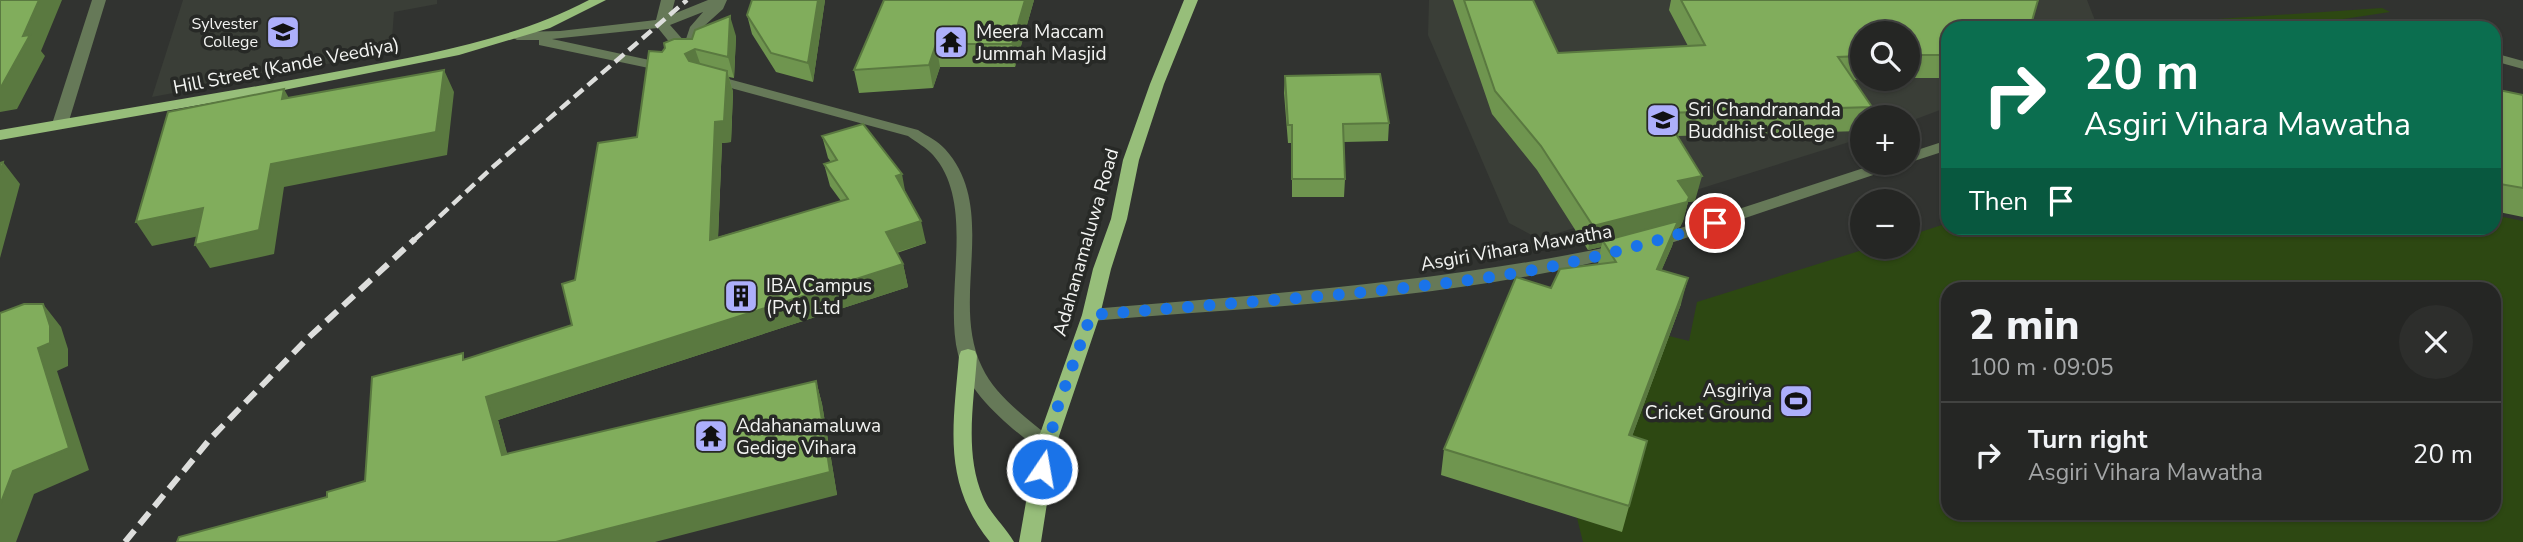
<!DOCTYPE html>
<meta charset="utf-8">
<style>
body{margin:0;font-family:"Nunito Sans",sans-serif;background:#2d2e2c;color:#f1f3f6;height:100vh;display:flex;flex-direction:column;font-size:26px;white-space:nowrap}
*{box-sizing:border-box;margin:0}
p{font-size:23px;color:#a3a5a6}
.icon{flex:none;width:38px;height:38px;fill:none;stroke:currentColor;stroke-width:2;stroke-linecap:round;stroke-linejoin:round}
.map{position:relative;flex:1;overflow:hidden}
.drawer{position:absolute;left:1941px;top:282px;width:560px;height:238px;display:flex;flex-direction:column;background:#252624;border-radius:21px;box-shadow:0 2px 5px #0004,0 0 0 2px #424341}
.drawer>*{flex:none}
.guide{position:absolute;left:1941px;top:21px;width:560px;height:214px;border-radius:21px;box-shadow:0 2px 5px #0004,0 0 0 2px #424341;background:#0b6e4f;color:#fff;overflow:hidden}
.fabs{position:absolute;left:1850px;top:21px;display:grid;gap:14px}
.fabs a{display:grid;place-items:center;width:70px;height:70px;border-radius:50%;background:#252624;box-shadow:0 2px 5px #0004,0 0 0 2px #424341;font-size:35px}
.pin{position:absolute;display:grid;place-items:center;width:60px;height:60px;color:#fff;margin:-30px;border:4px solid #fff;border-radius:50%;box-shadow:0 2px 7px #0007}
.me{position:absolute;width:77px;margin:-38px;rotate:12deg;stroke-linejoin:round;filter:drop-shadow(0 0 5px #0008)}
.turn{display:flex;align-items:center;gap:24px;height:147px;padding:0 28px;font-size:32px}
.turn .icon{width:91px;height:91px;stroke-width:2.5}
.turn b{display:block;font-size:49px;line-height:60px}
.then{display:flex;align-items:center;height:66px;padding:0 28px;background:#0003;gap:14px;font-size:26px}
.round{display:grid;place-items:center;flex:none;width:74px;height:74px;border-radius:37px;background:#2d2e2c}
.head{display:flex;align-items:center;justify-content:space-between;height:119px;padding:0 28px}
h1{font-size:42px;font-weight:800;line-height:52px}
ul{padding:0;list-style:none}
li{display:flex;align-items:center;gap:21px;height:105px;padding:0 28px;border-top:2px solid #424341}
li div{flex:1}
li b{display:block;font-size:26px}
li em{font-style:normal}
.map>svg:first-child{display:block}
</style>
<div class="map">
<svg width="2523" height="542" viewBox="0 0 2523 542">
<rect width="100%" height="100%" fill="#313330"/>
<path fill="#3a3e37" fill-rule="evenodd" d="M 183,0 L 437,0 L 437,4 L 394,12 L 391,52 L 152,97 Z
M 1429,0 L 2087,0 L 2098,28 L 1948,28 L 1948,107 L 1908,122 L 1908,117 L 1862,117 L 1862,138 L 1539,239 L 1509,223 L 1428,35 ZM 1862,33 L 1908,33 L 1908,79 L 1862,79 Z"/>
<path fill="#2d4812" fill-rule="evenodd" d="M 2382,8 L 2390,12 L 2330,21 L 2334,24 L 2310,28 L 2098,27 Z
M 2494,215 L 2523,221 L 2523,542 L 1583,542 L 1577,518 L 1622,531 L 1623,461 L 1669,336 L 1689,341 L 1697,302 L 1872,247 L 1908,247 L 1908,236 L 1948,223 L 1948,228 L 2494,228 ZM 1948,289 L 2494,289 L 2494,513 L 1948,513 Z"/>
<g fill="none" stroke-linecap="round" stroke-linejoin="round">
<path fill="#667958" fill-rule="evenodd" d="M 92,0 L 106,0 L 68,124 L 60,129 L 55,127 L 52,124 Z
M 661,0 L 675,0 L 671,15 L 708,0 L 727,0 L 723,9 L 703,27 L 697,58 L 683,59 L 658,28 L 552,39 L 668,64 L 670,67 L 668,70 L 663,71 L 539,45 L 539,40 L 517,40 L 510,36 L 517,32 L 560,31 L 656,20 ZM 703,12 L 690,27 L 685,42 L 670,25 Z
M 2494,53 L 2523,61 L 2523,69 L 2494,61 Z
M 710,74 L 918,130 C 927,136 938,141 945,149 C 1000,210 949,299 982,367 C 996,397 1028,419 1053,440 L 1056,445 L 1053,450 L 1046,453 L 1039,450 C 1008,425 968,395 958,354 C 943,294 977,205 933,155 C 927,148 916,142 908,136 L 705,81 L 703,78 Z
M 1948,140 L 1948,150 L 1908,163 L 1908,153 Z
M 1879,163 L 1902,163 L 1900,166 L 1659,247 L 1653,248 L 1644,243 L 1647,239 Z
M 1622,244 L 1628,246 L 1631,250 L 1628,254 C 1454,300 1270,306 1091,321 L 1085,319 L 1082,315 L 1085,311 L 1091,309 C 1269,294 1447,282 1622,244 Z"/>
<path fill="#97be7a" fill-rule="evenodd" d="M 589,0 L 606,0 L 550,28 L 459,55 L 279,91 L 0,140 L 0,130 C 115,110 230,92 345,70 C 429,54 512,40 589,0 Z
M 1184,0 L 1198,0 L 1164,84 L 1139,160 L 1127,219 L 1111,269 L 1100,315 L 1056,445 L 1041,542 L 1019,542 L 1036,445 L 1082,315 L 1093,269 L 1111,219 L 1123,160 L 1150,84 Z
M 968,349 L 975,351 L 977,356 C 974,402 964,453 983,497 C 990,514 1005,526 1014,542 L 990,542 C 942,482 953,428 959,356 L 961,351 Z"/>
<path stroke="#dddedc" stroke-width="4.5" stroke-dasharray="12 6" stroke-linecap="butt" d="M 413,241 L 494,166 L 687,0"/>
<path stroke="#dddedc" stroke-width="6" stroke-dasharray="15 8" stroke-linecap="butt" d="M 125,542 L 210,439 L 306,340 L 415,239"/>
</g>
<path fill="#6f954f" d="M 825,0 L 813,82 L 776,72 L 752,34 L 747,15 Z
M 1034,0 L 1015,67 L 940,67 L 933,88 L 859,93 L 854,70 Z
M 1453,0 L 1533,0 L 1558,53 L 1688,46 L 1669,10 L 1671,0 L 2038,0 L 2029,28 L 1948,28 L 1948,68 L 1946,68 L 1943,78 L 1908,78 L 1908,33 L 1862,33 L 1862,79 L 1890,79 L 1853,80 L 1872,107 L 1868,117 L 1862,117 L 1862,131 L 1677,136 L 1695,201 L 1688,202 L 1683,221 L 1680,227 L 1677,228 L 1672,246 L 1661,271 L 1681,304 L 1632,436 L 1647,441 L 1622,532 L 1441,475 L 1444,449 L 1551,288 L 1598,264 L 1601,247 L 1588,250 L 1537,170 L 1492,114 Z
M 736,36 L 734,78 L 729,77 L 733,92 L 731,142 L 722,143 L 718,237 L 841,201 L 830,186 L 824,164 L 831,162 L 828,158 L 822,136 L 906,194 L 926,243 L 897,253 L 903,264 L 908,287 L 498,420 L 507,454 L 816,381 L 822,404 L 837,495 L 327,497 L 365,481 L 466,359 L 572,325 L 575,280 L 637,137 L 662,52 L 692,39 Z
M 1285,76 L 1389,123 L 1388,141 L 1344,142 L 1345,179 L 1344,197 L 1292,197 L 1292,143 L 1288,143 L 1284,93 Z
M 2494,89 L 2523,95 L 2523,217 L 2494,211 Z"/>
<path fill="#5a7940" d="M 39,0 L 62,0 L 41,51 L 45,56 L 17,109 L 0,112 L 0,87 Z
M 818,0 L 825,0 L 813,82 L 808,63 Z
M 1025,0 L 1034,0 L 1015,67 L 1012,44 Z
M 730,16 L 736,36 L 734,78 L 728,57 Z
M 936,44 L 940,67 L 933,88 L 929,65 Z
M 695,49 L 702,69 L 692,75 L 685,54 Z
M 444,70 L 454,92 L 447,155 L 284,187 L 274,254 L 210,268 L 195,245 L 271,164 Z
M 727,71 L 733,92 L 731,142 L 722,143 L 717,262 L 710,240 L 715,122 Z
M 284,89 L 296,111 L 282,99 Z
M 3,162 L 20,184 L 0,258 L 0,174 Z
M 902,174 L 906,196 L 896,176 Z
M 1702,176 L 1695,201 L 1688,202 L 1683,221 L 1680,227 L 1677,228 L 1672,246 L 1651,295 L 1603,241 L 1601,247 L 1588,250 L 1593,226 L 1678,181 Z
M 203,208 L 218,232 L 152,246 L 136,222 Z
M 921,221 L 926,243 L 891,254 L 886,232 Z
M 903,264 L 908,287 L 498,420 L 514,478 L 502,455 L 486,397 Z
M 1688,278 L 1681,304 L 1623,461 L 1629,435 Z
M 43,304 L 61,327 L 68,349 L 68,366 L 57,371 L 89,470 L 34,494 L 16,542 L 0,542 L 0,505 L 38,348 Z
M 816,381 L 822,404 L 837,495 L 655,542 L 556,542 Z"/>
<path fill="#81ad5c" stroke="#5a7940" stroke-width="2" d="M 0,0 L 39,0 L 23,36 L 30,35 L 1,87 L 0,87 Z
M 752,0 L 818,0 L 808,63 L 771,53 L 747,15 Z
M 884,0 L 1025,0 L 1012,44 L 936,44 L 929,65 L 854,70 Z
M 1464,0 L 1533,0 L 1558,53 L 1705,45 L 1681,0 L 2038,0 L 2032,21 L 2006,22 L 2012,28 L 1948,28 L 1948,45 L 1944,45 L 1948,50 L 1948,55 L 1908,55 L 1908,33 L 1862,33 L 1862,56 L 1838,57 L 1872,107 L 1663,113 L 1702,176 L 1678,181 L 1689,197 L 1687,202 L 1593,226 L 1541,146 L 1495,91 Z
M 730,16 L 728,57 L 695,49 L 685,54 L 689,61 L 727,71 L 724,121 L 715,122 L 710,240 L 848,199 L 824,164 L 837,160 L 822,136 L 863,124 L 902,174 L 896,176 L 921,221 L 886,232 L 903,264 L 486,397 L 502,455 L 816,381 L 830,472 L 556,542 L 177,542 L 179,537 L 327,497 L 327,492 L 365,481 L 372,377 L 463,353 L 463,360 L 572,325 L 562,284 L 575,280 L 598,143 L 637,137 L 649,51 L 662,52 L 665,48 L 664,43 L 674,39 L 692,39 L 695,30 Z
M 444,70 L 436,132 L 271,164 L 259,230 L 195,245 L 203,208 L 136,222 L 168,112 L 284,89 L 282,99 Z
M 1380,74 L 1389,123 L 1343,124 L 1345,179 L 1292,179 L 1292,125 L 1288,125 L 1285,76 Z
M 2494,89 L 2523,95 L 2523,188 L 2494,183 Z
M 3,162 L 0,174 L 0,163 Z
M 1678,221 L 1657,269 L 1688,278 L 1629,435 L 1647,441 L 1629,506 L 1444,449 L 1516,277 L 1551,288 L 1560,269 L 1616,262 L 1603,241 Z
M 24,304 L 43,304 L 50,326 L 50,343 L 38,348 L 69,448 L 13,471 L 0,505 L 0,313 Z"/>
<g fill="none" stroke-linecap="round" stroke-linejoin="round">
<path stroke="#1a73e8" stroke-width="12" stroke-dasharray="0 21.6" d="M 1042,469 L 1058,406 L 1091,315 C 1214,304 1339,297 1461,281 C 1548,271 1632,249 1715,223"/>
</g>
<defs>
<g id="school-square" transform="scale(1.75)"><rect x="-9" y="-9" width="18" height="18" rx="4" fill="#adaffb" stroke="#272926"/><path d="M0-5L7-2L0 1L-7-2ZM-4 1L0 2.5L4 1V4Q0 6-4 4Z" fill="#111"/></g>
<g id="temple-square" transform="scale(1.75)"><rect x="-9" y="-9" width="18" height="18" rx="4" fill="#adaffb" stroke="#272926"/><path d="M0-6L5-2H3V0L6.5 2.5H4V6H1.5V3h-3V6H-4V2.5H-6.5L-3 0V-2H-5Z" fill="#111"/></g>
<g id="building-square" transform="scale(1.75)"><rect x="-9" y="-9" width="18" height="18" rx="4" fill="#adaffb" stroke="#272926"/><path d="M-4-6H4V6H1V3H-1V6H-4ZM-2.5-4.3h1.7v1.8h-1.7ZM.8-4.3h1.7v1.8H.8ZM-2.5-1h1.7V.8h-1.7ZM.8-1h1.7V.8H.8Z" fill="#111"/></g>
<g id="stadium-square" transform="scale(1.75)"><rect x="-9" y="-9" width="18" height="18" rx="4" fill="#adaffb" stroke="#272926"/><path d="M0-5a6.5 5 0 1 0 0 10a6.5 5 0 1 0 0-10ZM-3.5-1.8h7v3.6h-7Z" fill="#111"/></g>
</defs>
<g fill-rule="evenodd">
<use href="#school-square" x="283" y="32"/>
<use href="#temple-square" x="951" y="42"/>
<use href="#school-square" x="1663" y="120"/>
<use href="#building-square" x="741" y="296"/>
<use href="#stadium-square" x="1796" y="401"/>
<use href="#temple-square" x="711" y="436"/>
</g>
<g text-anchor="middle" stroke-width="7" stroke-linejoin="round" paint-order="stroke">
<g font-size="16" fill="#f3f4f2" stroke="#272926" text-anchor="end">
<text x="258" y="29">Sylvester<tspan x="258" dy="18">College</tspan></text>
</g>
<g font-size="19" fill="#f3f4f2" stroke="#272926" text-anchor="start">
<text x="976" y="38">Meera Maccam<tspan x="976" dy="22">Jummah Masjid</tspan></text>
<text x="1688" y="116">Sri Chandrananda<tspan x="1688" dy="22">Buddhist College</tspan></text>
<text x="766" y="292">IBA Campus<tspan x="766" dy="22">(Pvt) Ltd</tspan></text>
<text x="1772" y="397" text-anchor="end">Asgiriya<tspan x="1772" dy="22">Cricket Ground</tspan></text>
<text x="736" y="432">Adahanamaluwa<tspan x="736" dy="22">Gedige Vihara</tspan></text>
</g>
<g font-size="19" fill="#f3f4f2" stroke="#272926">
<text transform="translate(286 65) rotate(-11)" y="7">Hill Street (Kande Veediya)</text>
<text transform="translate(1085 242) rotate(-74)" y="7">Adahanamaluwa Road</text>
<text transform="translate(1516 247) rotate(-10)" y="7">Asgiri Vihara Mawatha</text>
</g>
</g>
</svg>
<div class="fabs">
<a><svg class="icon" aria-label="search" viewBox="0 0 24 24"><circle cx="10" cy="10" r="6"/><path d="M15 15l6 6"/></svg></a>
<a>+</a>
<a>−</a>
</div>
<div class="pin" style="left:1715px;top:223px;background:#d93025"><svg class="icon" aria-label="arrive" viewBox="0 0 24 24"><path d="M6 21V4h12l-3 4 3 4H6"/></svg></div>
<svg class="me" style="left:1042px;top:469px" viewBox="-20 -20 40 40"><circle r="17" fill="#1a73e8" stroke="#fff" stroke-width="3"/><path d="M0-11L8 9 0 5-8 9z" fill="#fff"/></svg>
<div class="guide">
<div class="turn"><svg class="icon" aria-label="right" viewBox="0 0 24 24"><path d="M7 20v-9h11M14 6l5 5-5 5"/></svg><div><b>20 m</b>Asgiri Vihara Mawatha</div></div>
<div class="then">Then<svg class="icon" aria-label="arrive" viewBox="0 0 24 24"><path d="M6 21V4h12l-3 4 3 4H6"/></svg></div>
</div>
<section class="drawer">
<div class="head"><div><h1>2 min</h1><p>100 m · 09:05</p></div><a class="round"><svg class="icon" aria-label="close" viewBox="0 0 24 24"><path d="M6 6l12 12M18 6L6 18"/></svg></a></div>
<ul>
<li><svg class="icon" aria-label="right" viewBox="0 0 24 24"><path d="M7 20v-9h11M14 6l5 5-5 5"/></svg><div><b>Turn right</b><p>Asgiri Vihara Mawatha</p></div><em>20 m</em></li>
</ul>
</section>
</div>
